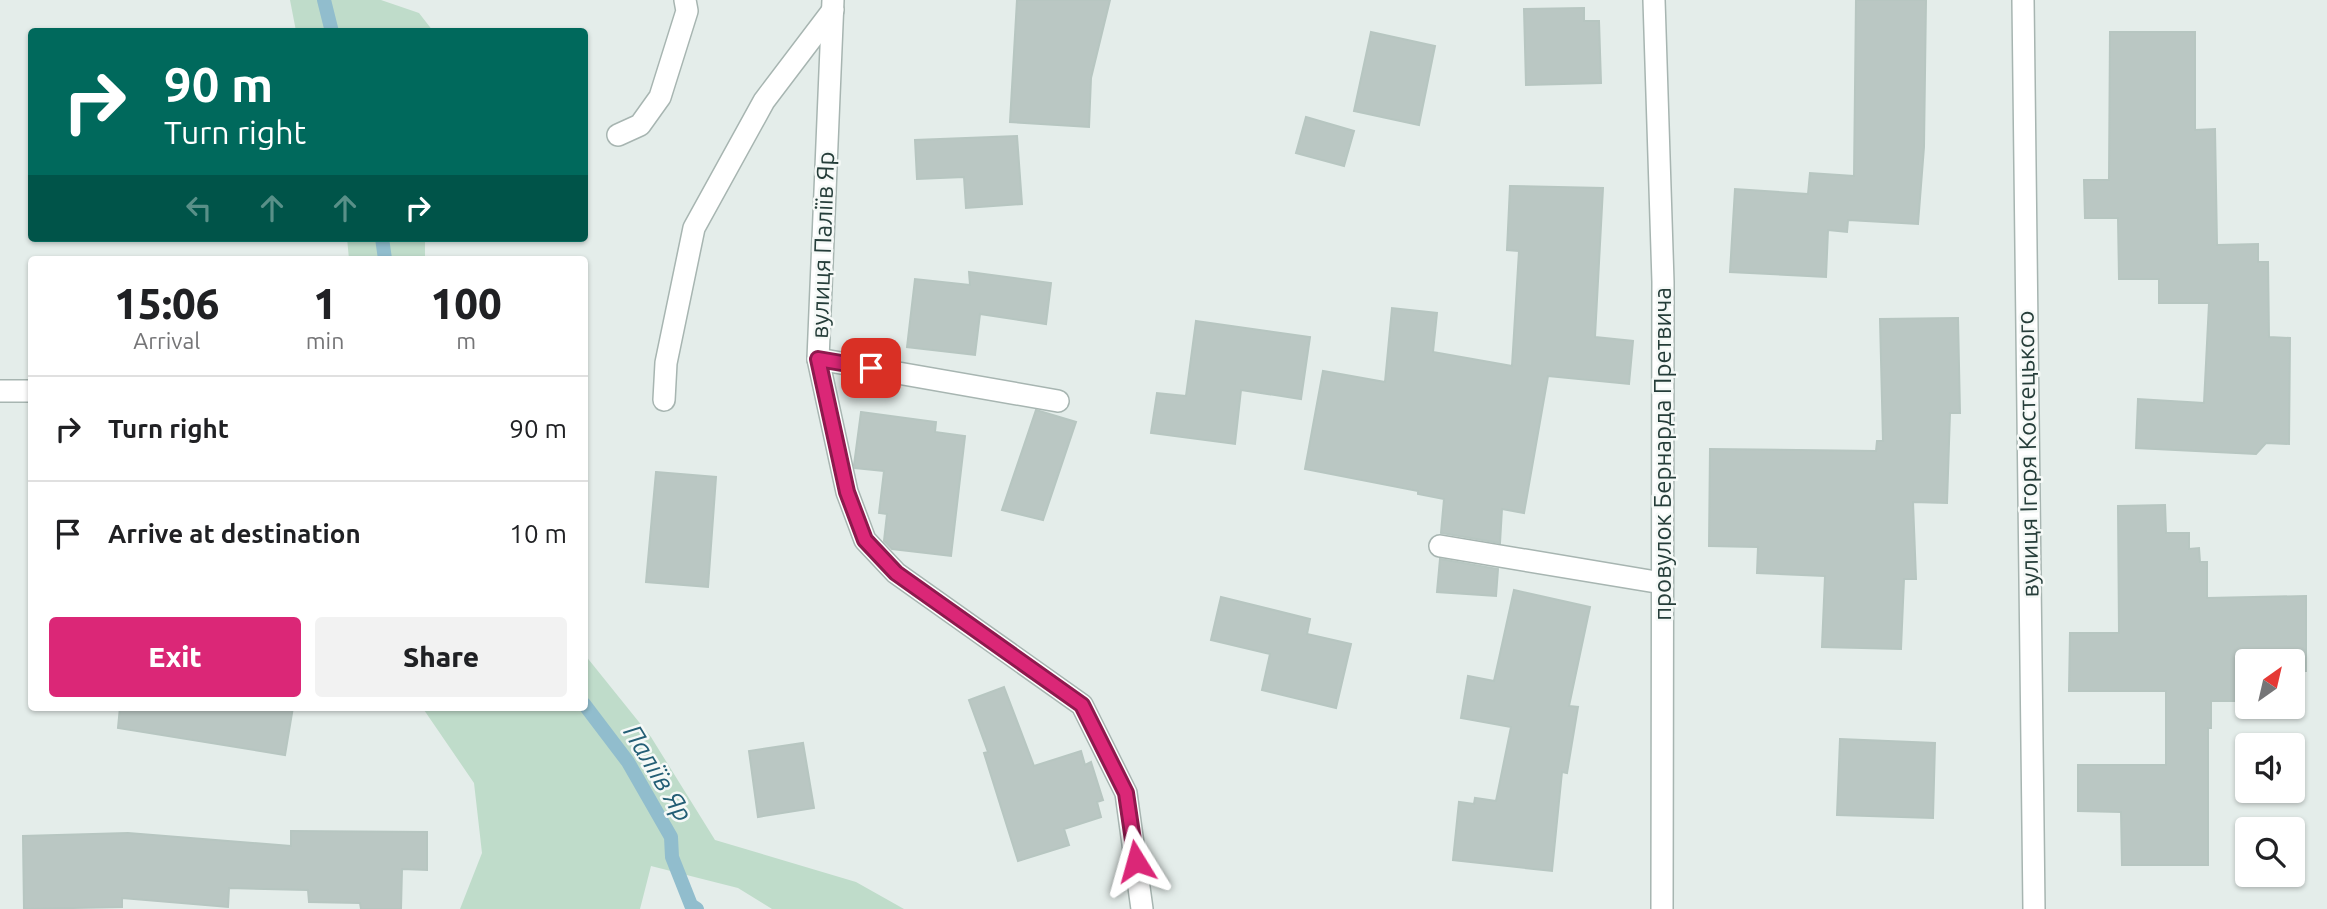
<!DOCTYPE html>
<meta charset="utf-8">
<style>
body{margin:0;font-family:Ubuntu,sans-serif;background:#f2f2f2;color:#202124;height:100vh;display:flex;flex-direction:column;font-size:26px;white-space:nowrap}
*{box-sizing:border-box;margin:0}
p{font-size:23px;color:#757577}
.icon{flex:none;width:38px;height:38px;fill:none;stroke:currentColor;stroke-width:2;stroke-linecap:round;stroke-linejoin:round}
.map{position:relative;flex:1;overflow:hidden}
.details{position:absolute;left:28px;top:256px;width:560px;height:455px;display:flex;flex-direction:column;background:#fff;border-radius:7px;box-shadow:0 2px 5px #0004}
.details>*{flex:none}
.hud{position:absolute;left:28px;top:28px;width:560px;height:214px;border-radius:7px;box-shadow:0 2px 5px #0004;background:#00695c;color:#fff;overflow:hidden}
.needle{width:46px;rotate:34deg}
.buttons{position:absolute;left:2235px;top:649px;display:grid;gap:14px}
.buttons a{display:grid;place-items:center;width:70px;height:70px;border-radius:7px;background:#fff;box-shadow:0 2px 5px #0004;font-size:35px}
.pin{position:absolute;display:grid;place-items:center;width:60px;height:60px;color:#fff;margin:-30px;border-radius:14px;box-shadow:0 4px 10px #0006}
.me{position:absolute;width:77px;margin:-38px;rotate:352deg;stroke-linejoin:round;filter:drop-shadow(0 0 5px #0008)}
.turn{display:flex;align-items:center;gap:24px;height:147px;padding:0 21px;font-size:32px}
.turn .icon{width:91px;height:91px;stroke-width:2.5}
.turn b{display:block;font-size:49px;line-height:60px}
.lanes{display:flex;align-items:center;height:66px;padding:0 21px;background:#0003;justify-content:center;gap:35px;direction:ltr}
.lanes .off{opacity:.35}
.eta{display:flex;justify-content:space-evenly;align-items:center;height:119px;text-align:center}
.eta b{font-size:42px;font-weight:800;line-height:49px}
.action{display:flex;gap:14px;margin-top:auto;padding:14px 21px}
.action a{flex:1;height:80px;border-radius:7px;background:#db2777;color:#fff;font-size:28px;font-weight:800;line-height:80px;text-align:center}
.action a+a{background:#f2f2f2;color:#202124}
ul{padding:0;list-style:none}
li{display:flex;align-items:center;gap:21px;height:105px;padding:0 21px;border-top:2px solid #e0e0e0}
li div{flex:1}
li b{display:block;font-size:26px}
li em{font-style:normal}
.map>svg:first-child{display:block}
</style>
<div class="map">
<svg width="2327" height="909" viewBox="0 0 2327 909">
<rect width="100%" height="100%" fill="#e4edea"/>
<path fill="#bfdcca" d="M 290,0 L 381,0 L 419,13 L 433,31 L 296,31 Z
M 347,238 L 425,238 L 425,259 L 349,259 Z
M 585,655 L 651,737 L 715,840 L 856,882 L 904,909 L 772,909 L 738,888 L 651,866 L 640,909 L 460,909 L 482,853 L 474,783 L 422,707 L 584,707 Z"/>
<g fill="none" stroke-linecap="round" stroke-linejoin="round">
<path stroke="#91bdcd" stroke-width="14" d="M 324,0 L 332,32
M 382,238 L 385,259
M 584,704 L 628,762 L 671,837 L 672,857 L 691,905 L 697,909"/>
</g>
<path fill="#bac7c3" stroke="#b7c6c1" stroke-width="2" d="M 1017,0 L 1110,0 L 1091,78 L 1089,127 L 1010,122 Z
M 1856,0 L 1926,0 L 1924,147 L 1918,224 L 1848,220 L 1847,232 L 1828,230 L 1826,277 L 1730,272 L 1735,189 L 1808,194 L 1810,173 L 1854,176 Z
M 1584,8 L 1584,21 L 1599,21 L 1601,83 L 1526,85 L 1524,9 Z
M 1371,32 L 1435,46 L 1419,125 L 1354,111 Z
M 2110,32 L 2195,32 L 2195,130 L 2215,129 L 2217,245 L 2258,244 L 2258,262 L 2268,262 L 2269,337 L 2290,338 L 2289,444 L 2266,443 L 2256,454 L 2136,448 L 2138,399 L 2204,403 L 2209,303 L 2159,303 L 2159,279 L 2119,279 L 2118,218 L 2085,218 L 2084,180 L 2109,180 Z
M 1306,117 L 1354,131 L 1344,166 L 1296,153 Z
M 1017,136 L 1022,204 L 966,208 L 964,177 L 917,179 L 915,140 Z
M 1510,186 L 1603,188 L 1595,337 L 1633,341 L 1629,384 L 1548,376 L 1524,513 L 1502,509 L 1500,543 L 1441,533 L 1444,499 L 1418,494 L 1418,491 L 1305,469 L 1323,371 L 1385,382 L 1392,308 L 1437,313 L 1433,352 L 1512,366 L 1519,251 L 1507,250 Z
M 969,272 L 1051,283 L 1046,324 L 980,314 L 975,355 L 907,347 L 915,279 L 970,285 Z
M 1958,318 L 1960,413 L 1950,413 L 1947,503 L 1913,502 L 1916,579 L 1904,579 L 1901,649 L 1822,647 L 1825,576 L 1757,573 L 1758,547 L 1709,546 L 1710,449 L 1876,451 L 1877,441 L 1883,441 L 1880,319 Z
M 1196,321 L 1310,337 L 1301,399 L 1241,390 L 1235,444 L 1151,433 L 1157,393 L 1186,396 Z
M 1036,410 L 1076,422 L 1043,520 L 1002,510 Z
M 861,412 L 936,422 L 935,432 L 965,436 L 951,556 L 892,549 L 884,541 L 887,514 L 879,513 L 884,471 L 855,468 L 854,465 Z
M 656,472 L 716,477 L 708,587 L 646,582 Z
M 2165,505 L 2166,533 L 2189,533 L 2189,549 L 2199,548 L 2200,562 L 2207,562 L 2207,598 L 2306,596 L 2306,671 L 2292,671 L 2292,662 L 2247,662 L 2247,701 L 2211,701 L 2211,728 L 2208,728 L 2208,865 L 2122,865 L 2121,812 L 2078,811 L 2078,765 L 2166,765 L 2166,691 L 2069,691 L 2070,633 L 2119,633 L 2118,506 Z
M 1440,559 L 1498,569 L 1496,596 L 1437,592 Z
M 1514,590 L 1590,607 L 1569,706 L 1578,707 L 1567,773 L 1562,772 L 1552,871 L 1453,860 L 1459,802 L 1474,804 L 1475,798 L 1496,801 L 1511,727 L 1461,718 L 1468,676 L 1494,681 Z
M 1221,597 L 1310,619 L 1307,634 L 1351,644 L 1336,708 L 1262,690 L 1270,654 L 1211,640 Z
M 1004,687 L 1034,766 L 1081,751 L 1085,765 L 1091,762 L 1103,800 L 1097,802 L 1101,817 L 1064,829 L 1069,845 L 1018,861 L 984,753 L 988,752 L 969,700 Z
M 120,707 L 293,707 L 285,755 L 118,728 Z
M 1840,739 L 1935,743 L 1933,818 L 1837,815 Z
M 803,743 L 814,808 L 758,817 L 749,751 Z
M 291,831 L 427,832 L 427,870 L 402,869 L 401,909 L 361,909 L 360,903 L 309,902 L 308,890 L 229,888 L 228,907 L 122,898 L 122,907 L 24,909 L 23,836 L 128,833 L 291,846 Z"/>
<g fill="none" stroke-linecap="round" stroke-linejoin="round">
<g stroke="#a7b5b1" stroke-width="24">
<path id="lane" d="M 618,135 L 640,125 L 660,97 L 687,11 L 685,0
M 818,359 L 1058,401
M 0,391 L 32,391
M 664,400 L 666,363 L 694,228 L 764,101 L 833,10
M 1440,546 L 1662,583"/>
</g>
<g stroke="#a7b5b1" stroke-width="24">
<path id="street" d="M 833,0 L 818,359 L 847,492 L 865,540 L 896,573 L 1082,705 L 1126,793 L 1142,909
M 1654,0 L 1663,282 L 1662,909
M 2023,0 L 2034,909"/>
</g>
<use href="#lane" stroke="#fff" stroke-width="21"/>
<use href="#street" stroke="#fff" stroke-width="21"/>
</g>
<g fill="none" stroke-linecap="round" stroke-linejoin="round">
<g stroke="#8e194d" stroke-width="18">
<path id="route" d="M 871,368 L 818,359 L 847,492 L 865,540 L 896,573 L 1082,705 L 1126,793 L 1136,861"/>
</g>
<use href="#route" stroke="#db2777" stroke-width="12"/>
</g>
<g text-anchor="middle" stroke-width="5" stroke-linejoin="round" paint-order="stroke">
<g font-size="24" fill="#253d39" stroke="#f5f9f7">
<text transform="translate(823 245) rotate(-88)" y="8">вулиця Паліїв Яр</text>
<text transform="translate(1663 454) rotate(-90)" y="8">провулок Бернарда Претвича</text>
<text transform="translate(2028 454) rotate(-91)" y="8">вулиця Ігоря Костецького</text>
</g>
<g font-size="26" font-style="italic" fill="#235e75" stroke="#f5f9f7">
<text transform="translate(658 773) rotate(59)" y="9">Паліїв Яр</text>
</g>
</g>
</svg>
<div class="buttons">
<a><svg class="needle" viewBox="-14 -14 28 28"><path d="M0-13l5 13h-10z" fill="#e53935"/><path d="M0 13l5-13h-10z" fill="#757577"/></svg></a>
<a><svg class="icon" aria-label="sound" viewBox="0 0 24 24"><path d="M4 9h4l5-4v14l-5-4H4zM17 9q2 3 0 6"/></svg></a>
<a><svg class="icon" aria-label="search" viewBox="0 0 24 24"><circle cx="10" cy="10" r="6"/><path d="M15 15l6 6"/></svg></a>
</div>
<div class="pin" style="left:871px;top:368px;background:#d93025"><svg class="icon" aria-label="arrive" viewBox="0 0 24 24"><path d="M6 21V4h12l-3 4 3 4H6"/></svg></div>
<svg class="me" style="left:1136px;top:861px" viewBox="-20 -20 40 40"><path d="M0-17L14 15 0 8-14 15z" fill="#db2777" stroke="#fff" stroke-width="4"/></svg>
<div class="hud">
<div class="turn"><svg class="icon" aria-label="right" viewBox="0 0 24 24"><path d="M7 20v-9h11M14 6l5 5-5 5"/></svg><div><b>90 m</b>Turn right</div></div>
<div class="lanes"><svg class="icon off" aria-label="left" viewBox="0 0 24 24"><path d="M17 20v-9H6M10 6l-5 5 5 5"/></svg><svg class="icon off" aria-label="ahead" viewBox="0 0 24 24"><path d="M12 20V5M6 11l6-6 6 6"/></svg><svg class="icon off" aria-label="ahead" viewBox="0 0 24 24"><path d="M12 20V5M6 11l6-6 6 6"/></svg><svg class="icon" aria-label="right" viewBox="0 0 24 24"><path d="M7 20v-9h11M14 6l5 5-5 5"/></svg></div>
</div>
<section class="details">
<div class="eta">
<div><b>15:06</b><p>Arrival</p></div>
<div><b>1</b><p>min</p></div>
<div><b>100</b><p>m</p></div>
</div>
<ul>
<li><svg class="icon" aria-label="right" viewBox="0 0 24 24"><path d="M7 20v-9h11M14 6l5 5-5 5"/></svg><div><b>Turn right</b></div><em>90 m</em></li>
<li><svg class="icon" aria-label="arrive" viewBox="0 0 24 24"><path d="M6 21V4h12l-3 4 3 4H6"/></svg><div><b>Arrive at destination</b></div><em>10 m</em></li>
</ul>
<div class="action"><a>Exit</a><a>Share</a></div>
</section>
</div>
